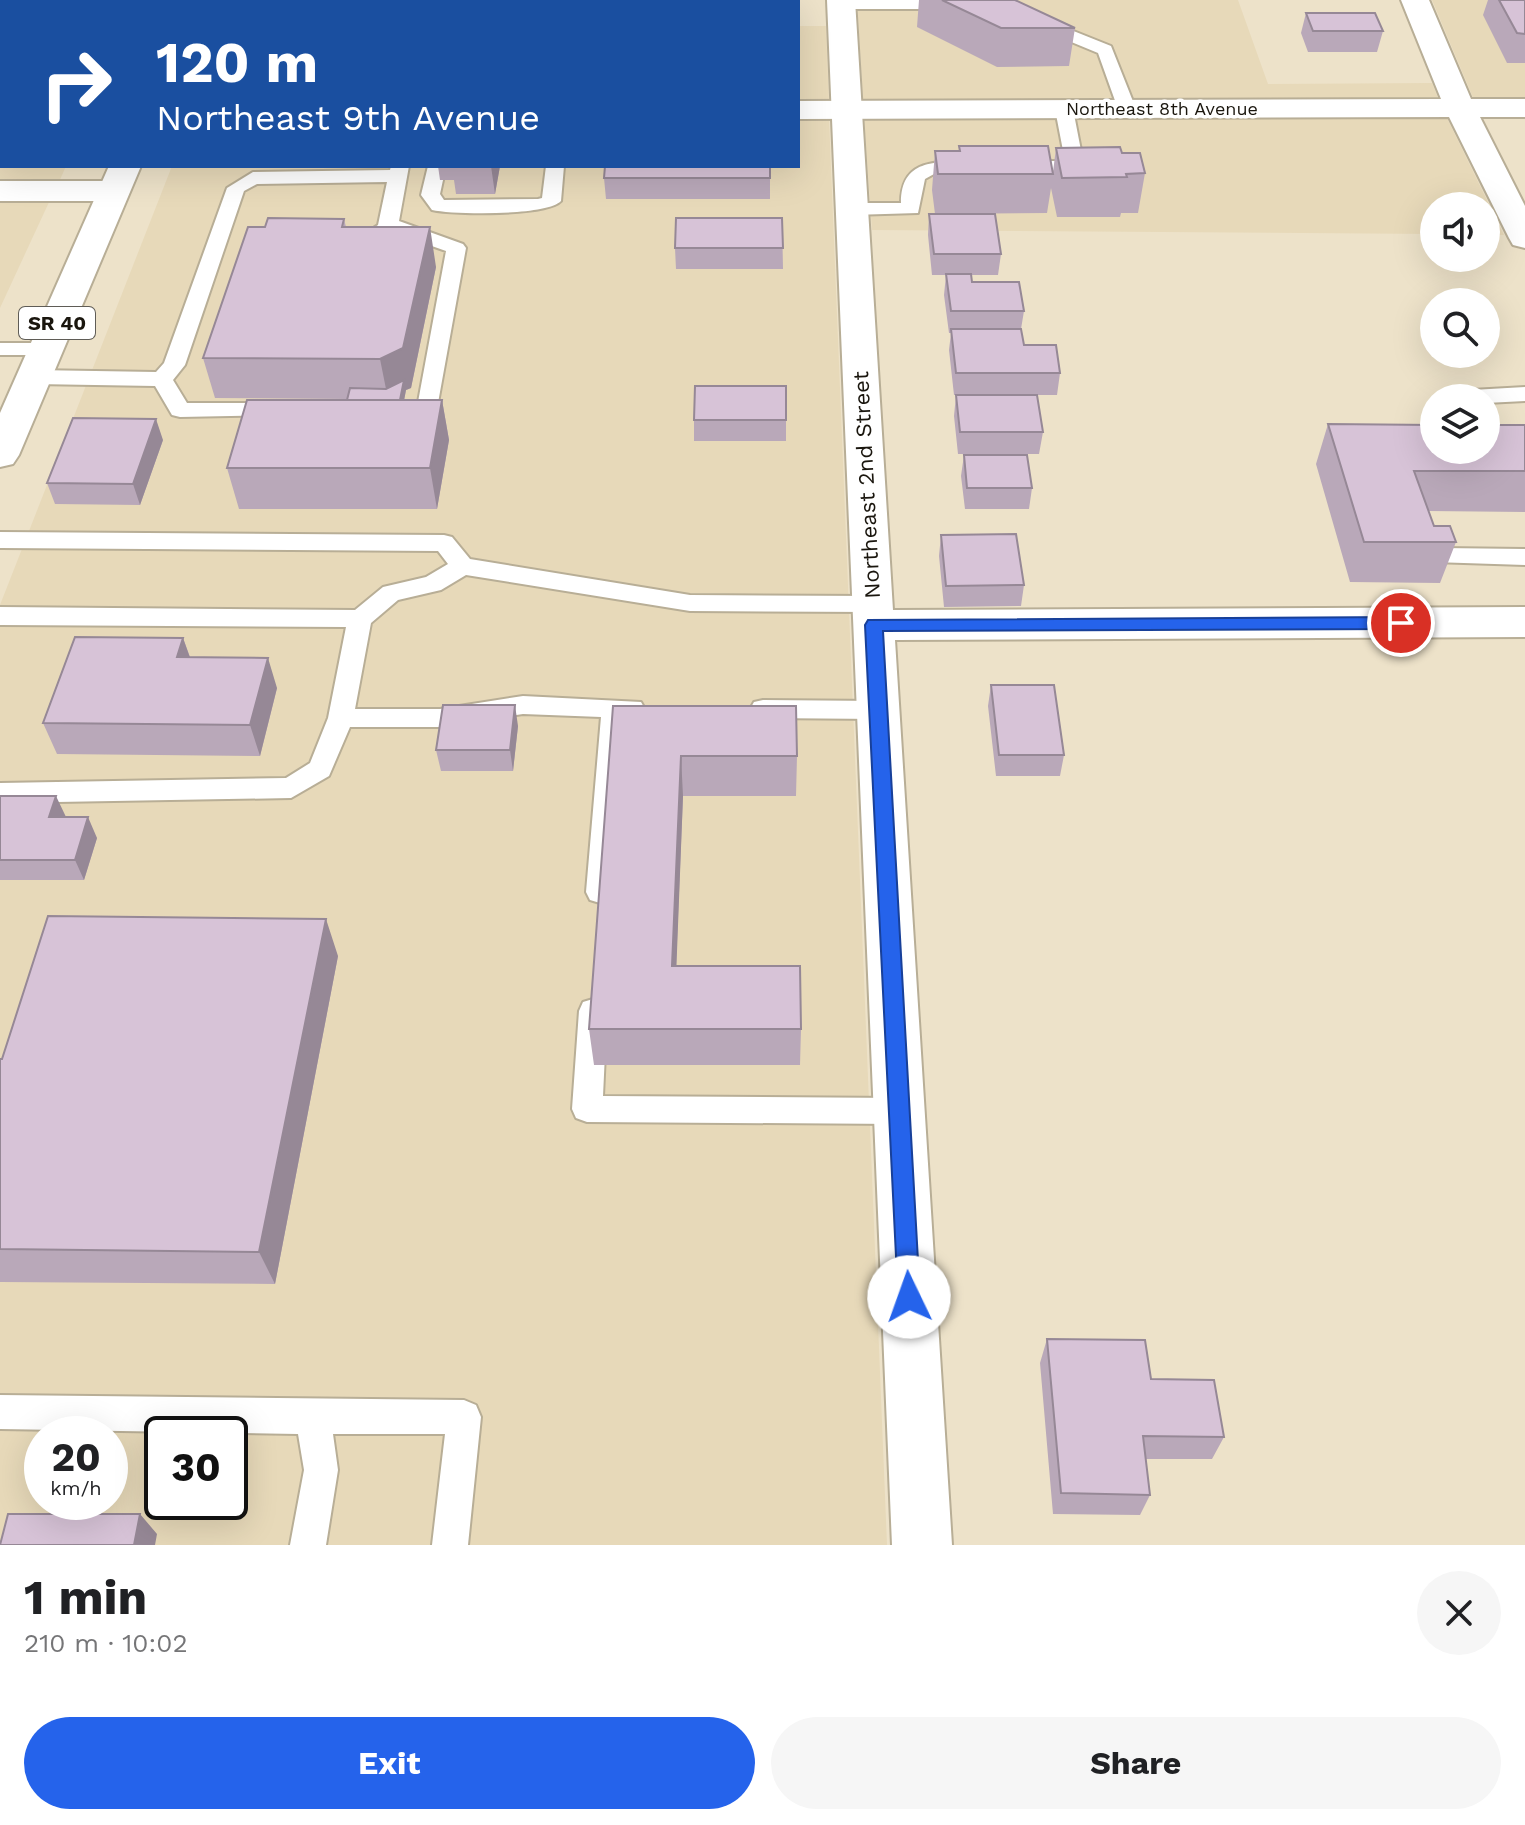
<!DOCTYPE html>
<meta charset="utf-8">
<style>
body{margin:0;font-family:"Work Sans",sans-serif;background:#f6f6f6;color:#202124;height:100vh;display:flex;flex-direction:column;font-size:30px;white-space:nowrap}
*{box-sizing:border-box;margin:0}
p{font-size:26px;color:#757577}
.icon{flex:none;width:44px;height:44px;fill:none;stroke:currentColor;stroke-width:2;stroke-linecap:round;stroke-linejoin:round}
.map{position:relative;height:1545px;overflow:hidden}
.sheet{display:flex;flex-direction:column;background:#fff;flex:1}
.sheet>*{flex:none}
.banner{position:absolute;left:0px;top:0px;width:800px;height:168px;box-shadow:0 8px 32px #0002;background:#1a4fa0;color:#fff;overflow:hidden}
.controls{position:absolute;left:1420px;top:192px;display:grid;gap:16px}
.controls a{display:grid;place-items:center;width:80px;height:80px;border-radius:50%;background:#fff;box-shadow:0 8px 32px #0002;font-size:40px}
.speed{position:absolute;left:24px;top:1416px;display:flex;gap:16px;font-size:40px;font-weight:700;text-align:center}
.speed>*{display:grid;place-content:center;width:104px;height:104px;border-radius:50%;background:#fff;box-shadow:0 8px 32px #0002;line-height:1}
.speed small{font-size:20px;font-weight:400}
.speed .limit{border:4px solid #111;border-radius:12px;background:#fff;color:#111}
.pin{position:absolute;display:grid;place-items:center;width:68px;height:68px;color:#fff;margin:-34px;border:4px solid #fff;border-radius:50%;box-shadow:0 2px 8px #0007}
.me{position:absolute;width:88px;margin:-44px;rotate:357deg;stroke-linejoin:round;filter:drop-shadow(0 0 6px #0008)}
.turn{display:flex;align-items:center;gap:28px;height:168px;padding:0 24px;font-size:36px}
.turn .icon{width:104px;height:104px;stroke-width:2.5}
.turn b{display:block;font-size:56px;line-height:68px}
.round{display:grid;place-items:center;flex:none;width:84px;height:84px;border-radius:42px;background:#f6f6f6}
.headline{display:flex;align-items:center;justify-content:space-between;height:136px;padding:0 24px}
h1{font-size:48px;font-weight:700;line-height:60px}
.button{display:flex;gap:16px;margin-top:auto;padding:16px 24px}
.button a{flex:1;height:92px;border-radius:48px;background:#2563eb;color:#fff;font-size:32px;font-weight:700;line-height:92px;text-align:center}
.button a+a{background:#f6f6f6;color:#202124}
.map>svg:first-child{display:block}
</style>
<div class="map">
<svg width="1525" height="1545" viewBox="0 0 1525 1545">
<rect width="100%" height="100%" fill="#ede2c9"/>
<path fill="#e7d9b9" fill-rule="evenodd" d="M 857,0 L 1238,0 L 1268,84 L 1432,83 L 1439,100 L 863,102 Z
M 1432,0 L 1525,0 L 1525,100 L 1474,100 Z
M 798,26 L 826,26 L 829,102 L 798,102 Z
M 0,27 L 2,166 L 66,166 L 59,182 L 0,182 Z
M 1446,116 L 1504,235 L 1486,235 L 1486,206 L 1434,206 L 1434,234 L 872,230 L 864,118 Z
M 798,118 L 829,118 L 887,1545 L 0,1545 L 0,605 L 172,166 L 798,166 ZM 42,1434 L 110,1434 L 110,1502 L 42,1502 ZM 162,1434 L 230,1434 L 230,1502 L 162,1502 Z
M 0,200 L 50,200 L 0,308 Z"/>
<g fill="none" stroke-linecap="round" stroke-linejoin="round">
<g stroke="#b8ae96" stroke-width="4">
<path id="lane" d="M 474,0 L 490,0 L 490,2 L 474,2 Z
M 560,0 L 576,0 L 576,2 L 560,2 Z
M 837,0 L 958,0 L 962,4 L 954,9 L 841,9 L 833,4 Z
M 1041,18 L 1111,46 L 1136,109 L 1133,113 L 1127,114 L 1118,109 L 1098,53 L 1035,27 L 1033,23 L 1035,19 Z
M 1064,104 L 1073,109 L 1084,166 L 1082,170 L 1009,171 L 1007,167 L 1009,163 L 1016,161 L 1065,161 L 1055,109 Z
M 969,161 L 976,163 L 978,167 L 976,171 L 934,174 L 925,179 L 918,213 L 852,215 L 842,209 L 852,203 L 901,203 C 901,159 935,162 969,161 Z
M 391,166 L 409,166 L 399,221 L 463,244 L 466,248 L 436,414 L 405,416 L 394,409 L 397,404 L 418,402 L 446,251 L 395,233 L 387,237 L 372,235 L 369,231 L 378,225 L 387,182 L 257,184 L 244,191 L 185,365 L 173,380 L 187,403 L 277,403 L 288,410 L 285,415 L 180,417 L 172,415 L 155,386 L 34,384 L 23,377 L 34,370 L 156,372 L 164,363 L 227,188 L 253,172 L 390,170 Z
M 428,166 L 446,166 L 440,194 L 444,200 L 538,199 L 542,198 L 546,166 L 564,166 L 561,201 C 547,216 454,215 432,210 L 421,195 Z
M 0,343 L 46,343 L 56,349 L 46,355 L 0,355 Z
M 1525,387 L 1525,401 L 1486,403 L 1486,398 L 1443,398 L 1454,391 Z
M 0,532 L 444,535 L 452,537 L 470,559 L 690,595 L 873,596 L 881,598 L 885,604 L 881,610 L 873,612 L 690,611 L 466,575 L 441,590 L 398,600 L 371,623 L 355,709 L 440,709 L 523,696 L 641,702 L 645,709 L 641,716 L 624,718 L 614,892 L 610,900 L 600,903 L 590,900 L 586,892 L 601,717 L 523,714 L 440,727 L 350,727 L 329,776 L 291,798 L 0,803 L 0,783 L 286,778 L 310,763 L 328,718 L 346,627 L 0,625 L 0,607 L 355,610 L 383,587 L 426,577 L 448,564 L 438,551 L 0,548 Z
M 1441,548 L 1525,549 L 1525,565 L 1433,562 L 1429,556 L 1433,550 Z
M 763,700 L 879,701 L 888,703 L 892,710 L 888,717 L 879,719 L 763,718 L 754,716 L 750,709 L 754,702 Z
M 593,999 L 603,1002 L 607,1011 L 603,1096 L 899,1098 L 910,1102 L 914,1111 L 910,1120 L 899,1124 L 587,1122 L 576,1118 L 572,1109 L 579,1011 L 583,1002 Z
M 0,1395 L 464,1400 L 476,1405 L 481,1417 L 468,1545 L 432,1545 L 445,1434 L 333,1434 L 338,1470 L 326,1545 L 290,1545 L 304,1470 L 298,1434 L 0,1429 Z"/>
</g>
<g stroke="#b8ae96" stroke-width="4">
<path id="street" d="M 827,0 L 855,0 L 893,610 L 1525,607 L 1525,637 L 895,640 L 952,1545 L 892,1545 Z
M 0,181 L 113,181 L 124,184 L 129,191 L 124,198 L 113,201 L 0,201 Z"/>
</g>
<g stroke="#b8ae96" stroke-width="4">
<path id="secondary" d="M 1401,0 L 1429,0 L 1471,99 L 1525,99 L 1525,117 L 1480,117 L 1525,206 L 1525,248 L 1513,245 L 1509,238 L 1449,117 L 798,119 L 798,101 L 1441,99 Z"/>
</g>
<g stroke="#b8ae96" stroke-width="4">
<path id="primary" d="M 183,0 L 211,0 L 211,2 L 183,2 Z
M 109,166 L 141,166 L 19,455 L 13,464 L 0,467 L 0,413 Z"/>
</g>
<use href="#lane" fill="#fff" fill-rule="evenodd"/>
<use href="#street" fill="#fff" fill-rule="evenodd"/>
<use href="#secondary" fill="#fff" fill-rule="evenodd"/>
<use href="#primary" fill="#fff" fill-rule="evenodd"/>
</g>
<path fill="#b9a8b9" d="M 238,0 L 419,0 L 419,2 L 238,2 Z
M 694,0 L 779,0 L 779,2 L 694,2 Z
M 919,0 L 1015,0 L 1075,28 L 1069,66 L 997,67 L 917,27 Z
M 1488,0 L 1525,0 L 1525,63 L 1507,63 L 1483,15 Z
M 0,11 L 2,11 L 2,149 L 0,149 Z
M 1306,13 L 1383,31 L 1377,52 L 1308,52 L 1301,33 Z
M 959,146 L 1053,172 L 1056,148 L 1122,153 L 1145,173 L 1138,213 L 1121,213 L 1120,217 L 1057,217 L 1051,188 L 1047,213 L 935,214 L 932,190 L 935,151 L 959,151 Z
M 438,166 L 500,166 L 495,194 L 456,194 L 454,180 L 440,180 Z
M 770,166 L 770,199 L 606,199 L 604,178 Z
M 929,214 L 1001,254 L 998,275 L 972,275 L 972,282 L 1024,311 L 1021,329 L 1024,345 L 1060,373 L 1057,395 L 1037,395 L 1043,432 L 1039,454 L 958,454 L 954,416 L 956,395 L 954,395 L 949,350 L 951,333 L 949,333 L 944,295 L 946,275 L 932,275 L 928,235 Z
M 782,218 L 783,269 L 676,269 L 675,248 Z
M 344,219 L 346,227 L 436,267 L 411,388 L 406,390 L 404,400 L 442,400 L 449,440 L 437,509 L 239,509 L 227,468 L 347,399 L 215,398 L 203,358 L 265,227 Z
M 786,386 L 786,441 L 694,441 L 694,420 Z
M 1328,424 L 1525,425 L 1525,512 L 1428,511 L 1434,526 L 1456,542 L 1440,583 L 1350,582 L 1316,464 Z
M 163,440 L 140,505 L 55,504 L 47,483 Z
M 964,455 L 1032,488 L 1029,509 L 965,509 L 961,476 Z
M 941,535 L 1024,585 L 1021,606 L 944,607 L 939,556 Z
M 183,638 L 190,657 L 277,688 L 260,756 L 57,754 L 43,723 Z
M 991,685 L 1064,755 L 1060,776 L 996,776 L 988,706 Z
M 613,706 L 797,756 L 796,796 L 683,796 L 676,966 L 801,1029 L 800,1065 L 594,1065 L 589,1029 Z
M 518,726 L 513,771 L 441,771 L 436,750 Z
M 0,796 L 66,817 L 97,838 L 84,880 L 0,880 Z
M 338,956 L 275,1284 L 0,1282 L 0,1059 Z
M 1047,1339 L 1151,1379 L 1224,1437 L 1212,1459 L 1146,1459 L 1150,1495 L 1140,1515 L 1053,1514 L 1040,1363 Z"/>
<path fill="#968896" d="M 408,0 L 419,0 L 419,2 L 408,2 Z
M 2,50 L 2,91 L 0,86 L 0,54 Z
M 491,166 L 500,166 L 495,194 Z
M 430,227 L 436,267 L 411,388 L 406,390 L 400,422 L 398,412 L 388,399 L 380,359 Z
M 442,400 L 449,440 L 437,509 L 430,468 Z
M 156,419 L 163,440 L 140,505 L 133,484 Z
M 183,638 L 194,669 L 177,657 Z
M 268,658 L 277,688 L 260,756 L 250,725 Z
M 515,705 L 518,726 L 513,771 L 510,750 Z
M 681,756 L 683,796 L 675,1003 L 672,966 Z
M 56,796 L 66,817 L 49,817 Z
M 88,817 L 97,838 L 84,880 L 75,860 Z
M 326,919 L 338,956 L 275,1284 L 259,1252 Z
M 140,1514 L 157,1534 L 155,1545 L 134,1545 Z"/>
<path fill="#d7c3d7" stroke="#968896" stroke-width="2" d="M 371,0 L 408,0 L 408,2 L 371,2 Z
M 942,0 L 1015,0 L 1075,28 L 1001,28 Z
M 1499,0 L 1525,0 L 1525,34 L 1517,33 Z
M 0,11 L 2,11 L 2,50 L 0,54 Z
M 1306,13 L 1375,13 L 1383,31 L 1313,31 Z
M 0,94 L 2,94 L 2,128 L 0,128 Z
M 959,146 L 1048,146 L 1053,174 L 938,174 L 935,151 L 960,151 Z
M 1120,147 L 1122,153 L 1140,153 L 1145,173 L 1126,174 L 1127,177 L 1062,178 L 1056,148 Z
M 605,166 L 770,166 L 770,178 L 604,178 Z
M 929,214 L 995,214 L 1001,254 L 934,254 Z
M 268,218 L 344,219 L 342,227 L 430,227 L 403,348 L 380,359 L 203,358 L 248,227 L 265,227 Z
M 676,218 L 782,218 L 783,248 L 675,248 Z
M 946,274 L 971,274 L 972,282 L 1019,282 L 1024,311 L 951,311 Z
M 951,329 L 1021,329 L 1024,345 L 1056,345 L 1060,373 L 956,373 Z
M 404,380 L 400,400 L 347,400 L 350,388 L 386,389 Z
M 695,386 L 786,386 L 786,420 L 694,420 Z
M 956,395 L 1037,395 L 1043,432 L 960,432 Z
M 247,400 L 442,400 L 430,468 L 227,468 Z
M 73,418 L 156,419 L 133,484 L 47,483 Z
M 1328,424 L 1434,425 L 1434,450 L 1486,450 L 1486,425 L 1525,425 L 1525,471 L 1414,471 L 1434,526 L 1450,526 L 1456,542 L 1364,542 Z
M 964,455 L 1027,455 L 1032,488 L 967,488 Z
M 1016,534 L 1024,585 L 946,586 L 941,535 Z
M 75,637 L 183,638 L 177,657 L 268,658 L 250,725 L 43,723 Z
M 991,685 L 1054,685 L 1064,755 L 999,755 Z
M 443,705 L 515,705 L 510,750 L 436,750 Z
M 613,706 L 796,706 L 797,756 L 681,756 L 672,966 L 800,966 L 801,1029 L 589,1029 Z
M 0,796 L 56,796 L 49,817 L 88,817 L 75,860 L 0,860 Z
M 48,916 L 326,919 L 259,1252 L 0,1249 L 0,1059 L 2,1059 Z
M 1047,1339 L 1145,1340 L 1151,1379 L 1214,1380 L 1224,1437 L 1143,1436 L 1150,1495 L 1061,1493 Z
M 8,1514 L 140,1514 L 134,1545 L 0,1545 Z"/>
<path fill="#2563eb" stroke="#184099" stroke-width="2" d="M 1401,617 L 1409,623 L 1401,629 L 883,631 L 920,1297 L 917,1305 L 909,1308 L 901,1305 L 898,1297 L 865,625 L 868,620 Z"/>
<g text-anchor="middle" stroke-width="7" stroke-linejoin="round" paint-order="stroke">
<g font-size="18" fill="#1a160e" stroke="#fff">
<text x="1162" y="115">Northeast 8th Avenue</text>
</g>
<rect fill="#fff" stroke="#5f5c56" stroke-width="2" x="19" y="307" width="76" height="32" rx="6"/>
<g font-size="20" font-weight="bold" fill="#1a160e">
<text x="57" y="330">SR 40</text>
</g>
<g font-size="22" fill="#1a160e" stroke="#fff">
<text transform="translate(866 485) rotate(-93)" y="8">Northeast 2nd Street</text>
</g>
</g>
</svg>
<div class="controls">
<a><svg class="icon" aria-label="sound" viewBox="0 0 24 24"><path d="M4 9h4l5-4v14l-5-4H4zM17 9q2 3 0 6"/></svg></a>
<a><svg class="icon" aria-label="search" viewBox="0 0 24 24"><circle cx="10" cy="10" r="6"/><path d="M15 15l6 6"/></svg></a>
<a><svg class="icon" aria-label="layers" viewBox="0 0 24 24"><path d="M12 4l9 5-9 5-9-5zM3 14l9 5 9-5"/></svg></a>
</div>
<div class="speed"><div>20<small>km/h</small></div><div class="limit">30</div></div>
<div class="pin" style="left:1401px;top:623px;background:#d93025"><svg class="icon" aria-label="arrive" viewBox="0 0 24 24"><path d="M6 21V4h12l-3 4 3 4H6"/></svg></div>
<svg class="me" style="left:909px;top:1297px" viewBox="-20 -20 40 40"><circle r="19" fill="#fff"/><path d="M0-13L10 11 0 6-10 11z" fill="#2563eb"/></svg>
<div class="banner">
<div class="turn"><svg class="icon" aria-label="right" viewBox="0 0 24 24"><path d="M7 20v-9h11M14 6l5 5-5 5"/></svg><div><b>120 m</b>Northeast 9th Avenue</div></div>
</div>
</div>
<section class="sheet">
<div class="headline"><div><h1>1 min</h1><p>210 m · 10:02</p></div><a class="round"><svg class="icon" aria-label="close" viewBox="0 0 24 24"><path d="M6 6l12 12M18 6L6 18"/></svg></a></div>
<div class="button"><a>Exit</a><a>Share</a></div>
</section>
